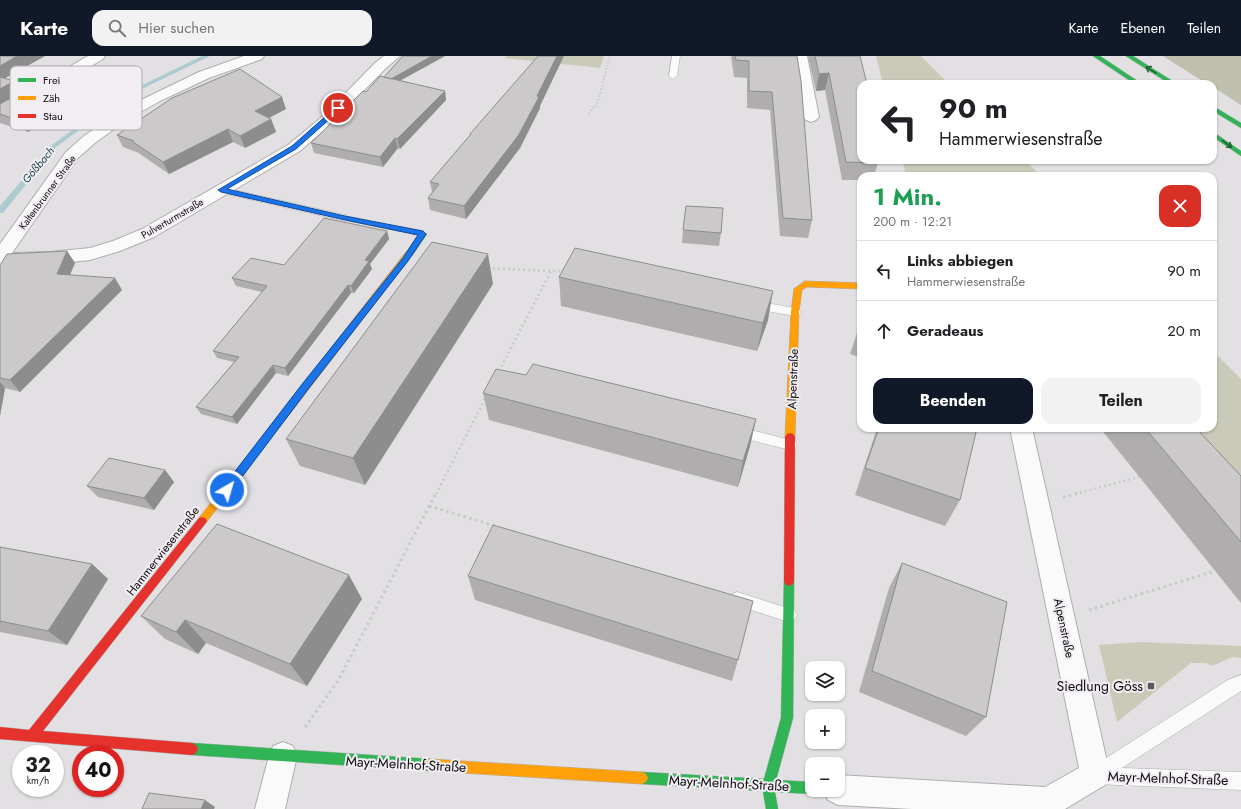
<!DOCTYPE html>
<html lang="de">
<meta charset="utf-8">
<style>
body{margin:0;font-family:Jost,sans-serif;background:#f2f2f2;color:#202124;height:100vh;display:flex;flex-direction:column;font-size:15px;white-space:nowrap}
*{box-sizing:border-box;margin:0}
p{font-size:13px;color:#757577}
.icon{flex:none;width:22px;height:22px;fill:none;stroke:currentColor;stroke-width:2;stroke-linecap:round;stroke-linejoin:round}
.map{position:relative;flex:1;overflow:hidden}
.side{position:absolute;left:857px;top:116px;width:360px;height:260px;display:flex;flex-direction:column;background:#fff;border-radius:12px;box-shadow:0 1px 3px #0004}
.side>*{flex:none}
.guide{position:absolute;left:857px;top:24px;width:360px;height:84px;border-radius:12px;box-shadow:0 1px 3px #0004;background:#fff;color:#202124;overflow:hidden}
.buttons{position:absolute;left:805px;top:605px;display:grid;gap:8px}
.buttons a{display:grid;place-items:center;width:40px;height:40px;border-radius:8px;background:#fff;box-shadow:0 1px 3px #0004;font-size:20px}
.speed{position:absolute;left:12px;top:689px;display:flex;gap:8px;font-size:20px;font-weight:700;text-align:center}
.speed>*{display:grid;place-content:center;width:52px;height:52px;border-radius:50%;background:#fff;box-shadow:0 1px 3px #0004;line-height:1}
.speed small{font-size:10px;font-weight:400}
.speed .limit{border:6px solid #d22;background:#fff;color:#111}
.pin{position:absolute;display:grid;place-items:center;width:34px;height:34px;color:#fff;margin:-17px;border:2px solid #fff;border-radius:50%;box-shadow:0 1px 4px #0007}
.me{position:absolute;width:44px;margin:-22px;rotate:38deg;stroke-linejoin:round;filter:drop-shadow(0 0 3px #0008)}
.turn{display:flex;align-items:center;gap:14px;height:84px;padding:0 16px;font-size:18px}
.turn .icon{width:52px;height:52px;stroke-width:2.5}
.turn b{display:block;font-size:28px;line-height:34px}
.round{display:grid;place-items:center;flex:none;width:42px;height:42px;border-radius:12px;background:#f2f2f2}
.overview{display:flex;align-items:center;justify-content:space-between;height:68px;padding:0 16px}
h1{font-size:24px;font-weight:700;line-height:30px;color:#1e9e55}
.cta{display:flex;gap:8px;margin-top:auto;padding:8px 16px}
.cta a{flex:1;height:46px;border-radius:12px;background:#111827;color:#fff;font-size:16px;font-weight:700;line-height:46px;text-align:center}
.cta a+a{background:#f2f2f2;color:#202124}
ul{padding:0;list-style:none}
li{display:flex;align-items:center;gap:12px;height:60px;padding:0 16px;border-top:1px solid #e0e0e0}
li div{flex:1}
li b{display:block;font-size:15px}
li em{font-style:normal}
header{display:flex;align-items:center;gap:24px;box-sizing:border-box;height:56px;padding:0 20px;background:#111827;color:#fff}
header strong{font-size:19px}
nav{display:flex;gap:22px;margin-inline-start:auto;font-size:14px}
.search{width:280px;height:36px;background:#f2f2f2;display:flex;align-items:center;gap:10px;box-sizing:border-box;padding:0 14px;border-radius:12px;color:#757577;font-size:15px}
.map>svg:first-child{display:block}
</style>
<header>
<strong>Karte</strong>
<div class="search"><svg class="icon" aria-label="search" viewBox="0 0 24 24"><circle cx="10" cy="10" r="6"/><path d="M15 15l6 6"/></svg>Hier suchen</div>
<nav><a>Karte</a><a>Ebenen</a><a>Teilen</a></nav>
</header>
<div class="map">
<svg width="1241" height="753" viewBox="0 0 1241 753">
<rect width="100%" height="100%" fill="#e2e0e3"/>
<path fill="#c9cab8" d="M 507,0 L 604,0 L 600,12 L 505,2 Z
M 876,0 L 921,0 L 949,28 L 883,28 Z
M 902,104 L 1025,104 L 1041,120 L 906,120 Z
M 1213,295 L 1241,323 L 1241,430 L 1189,372 L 1213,372 Z
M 1139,586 L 1241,590 L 1241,602 L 1232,601 L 1212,610 L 1206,607 L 1191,607 L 1117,666 L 1099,589 Z"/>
<path fill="#bfc0ad" d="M 1163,0 L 1241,0 L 1241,49 L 1213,31 L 1213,28 L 1207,28 Z"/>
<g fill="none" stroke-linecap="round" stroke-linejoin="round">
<path fill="#abcbd1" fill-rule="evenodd" d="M 202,0 L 210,0 L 144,32 L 104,56 L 56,91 L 3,157 L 0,157 L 0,150 L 52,89 L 100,54 L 140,30 Z"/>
<g stroke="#aeadaf" stroke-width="1">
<path id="lane" d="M 672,0 L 680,0 L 677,20 L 673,23 L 669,20 Z
M 221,131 L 345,159 L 350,162 L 345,165 L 217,136 L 216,134 Z
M 754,245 L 795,252 L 799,253 L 801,256 L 799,259 L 795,260 L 750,252 L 748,249 L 750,246 Z
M 736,370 L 790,384 L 795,385 L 797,389 L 795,393 L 790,394 L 731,379 L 730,375 L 731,371 Z
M 737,536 L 794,554 L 797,559 L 794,564 L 789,566 L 732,548 L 729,543 L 732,538 Z
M 1241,619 L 1241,635 L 1122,712 L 1241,716 L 1241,734 L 1095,728 L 1089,725 L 1086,719 L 1089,713 L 1228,624 Z"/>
</g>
<g stroke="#aeadaf" stroke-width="2">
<path id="street" d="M 88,0 L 105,0 L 103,3 L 71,22 L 139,45 L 199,16 L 244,0 L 264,0 L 262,3 L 209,22 L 160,45 L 130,62 L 96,86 L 78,102 L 12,197 L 51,196 L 90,192 L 113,185 L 142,173 L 288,89 L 323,60 L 375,7 L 384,0 L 400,0 L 385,13 L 333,66 L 300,95 L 154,181 L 120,195 L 90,204 L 51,208 L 0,209 L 0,188 L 66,96 L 84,80 L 128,51 L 60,28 L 5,60 L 0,62 L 0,51 Z
M 793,0 L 807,0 L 819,61 L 816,64 L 811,66 L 806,64 L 803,61 Z
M 1010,372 L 1032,372 L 1110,719 L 1105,729 L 1065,753 L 912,753 L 838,749 L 828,744 L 823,734 L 838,734 L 838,719 L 1045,731 L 1079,712 Z
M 283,686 L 293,690 L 297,700 L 285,753 L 255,753 L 269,700 L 273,690 Z"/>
</g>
<g stroke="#aeadaf" stroke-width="1">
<path id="fast" d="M 1093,0 L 1100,0 L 1142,28 L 1135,28 Z
M 1126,0 L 1133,0 L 1177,28 L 1170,28 Z
M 1213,50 L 1241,67 L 1241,72 L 1213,55 Z
M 1213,76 L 1241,95 L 1241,100 L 1213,81 Z
M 342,160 L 423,176 L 427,178 L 412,200 L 409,200 L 405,198 L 418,179 L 345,164 L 341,162 Z
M 789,520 L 793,522 L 794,525 L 793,662 L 776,724 L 812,726 L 812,734 L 817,734 L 816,736 L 812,738 L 775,736 L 778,753 L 766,753 L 763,735 L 642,728 L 638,726 L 636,722 L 638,718 L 642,716 L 764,723 L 781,662 L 784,525 L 785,522 Z
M 192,687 L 430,703 L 434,705 L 436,709 L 434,713 L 430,715 L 192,699 L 188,697 L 186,693 L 188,689 Z"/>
</g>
<g stroke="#aeadaf" stroke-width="1">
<path id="slow" d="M 406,196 L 412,196 L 413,198 L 205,468 L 202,469 L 199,468 L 197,465 L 199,462 Z
M 805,225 L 861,227 L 861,233 L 807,231 L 802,234 L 799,256 L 795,381 L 793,384 L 787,384 L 785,381 L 791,256 L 794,233 Z
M 430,703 L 642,716 L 646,718 L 648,722 L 646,726 L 642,728 L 430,715 L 426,713 L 424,709 L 426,705 Z"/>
</g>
<g stroke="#aeadaf" stroke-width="1">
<path id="jam" d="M 790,377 L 793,378 L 795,381 L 794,525 L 793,528 L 789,530 L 785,528 L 784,525 L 785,381 L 787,378 Z
M 202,461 L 205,462 L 207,465 L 205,468 L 43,675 L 192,687 L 196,689 L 198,693 L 196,697 L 192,699 L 0,683 L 0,671 L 29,674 L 199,462 Z"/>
</g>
<path stroke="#cac9ca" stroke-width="2" stroke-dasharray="1.5 2" stroke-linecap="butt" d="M 589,58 L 592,52 L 597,49 L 610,0"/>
<path stroke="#cac9ca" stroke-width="2.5" stroke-dasharray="2 3" stroke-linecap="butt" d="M 488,212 L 551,215
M 499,315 L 551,215 L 565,215
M 436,438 L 486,341
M 1075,438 L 1139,421"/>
<path stroke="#cac9ca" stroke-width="3" stroke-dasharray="2.5 3.5" stroke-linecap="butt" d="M 1063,441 L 1079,437
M 429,450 L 496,470
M 1089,554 L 1215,515
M 305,671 L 338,625 L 436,437"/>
<use href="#lane" fill="#fbfafb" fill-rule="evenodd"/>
<use href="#street" fill="#fbfafb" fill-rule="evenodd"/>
<use href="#fast" fill="#30b455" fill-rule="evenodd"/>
<use href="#slow" fill="#ff9f0a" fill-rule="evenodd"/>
<use href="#jam" fill="#e5322d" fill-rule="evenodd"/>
</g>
<path fill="#afadae" d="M 0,0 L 45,0 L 5,22 L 21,37 L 68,52 L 28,76 L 0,67 Z
M 403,0 L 445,0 L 400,25 L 445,35 L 446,44 L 400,93 L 398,92 L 383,111 L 314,97 L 311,87 L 366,36 L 384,21 Z
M 731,0 L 797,0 L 812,164 L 808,182 L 780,180 L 770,54 L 747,52 L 747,22 L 734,21 Z
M 808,0 L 860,0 L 861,28 L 861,104 L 878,107 L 874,120 L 861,120 L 861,124 L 842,124 L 825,34 L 816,35 Z
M 540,50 L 540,52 L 520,92 L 466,163 L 430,154 L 428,142 L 432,136 L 430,126 L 470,80 L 470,78 Z
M 286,53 L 269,62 L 271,63 L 276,76 L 245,92 L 233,86 L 169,118 L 140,98 L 139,97 L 123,91 L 117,79 Z
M 683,174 L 721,177 L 719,190 L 682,187 Z
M 387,175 L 389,183 L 370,208 L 372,213 L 354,237 L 351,237 L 288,320 L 276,317 L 237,368 L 201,358 L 196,351 L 234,306 L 217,302 L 213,295 L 262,236 L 236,230 L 232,222 L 284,209 Z
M 67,195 L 75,207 L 70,219 L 122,234 L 20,336 L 5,332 L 0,360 L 0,209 Z
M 559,221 L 768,264 L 757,295 L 561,250 Z
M 493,228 L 365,429 L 300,410 L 286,383 Z
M 861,265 L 861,302 L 850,298 Z
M 526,319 L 756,363 L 750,390 L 738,431 L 489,364 L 483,337 Z
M 877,372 L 977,372 L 960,444 L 945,470 L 855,439 Z
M 1100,372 L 1196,372 L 1241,420 L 1241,547 Z
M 165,414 L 174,426 L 154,454 L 98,441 L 87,430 Z
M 0,491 L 92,508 L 108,523 L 67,589 L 0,576 Z
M 902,507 L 986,661 L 966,680 L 859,636 L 889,532 Z
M 468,520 L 738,604 L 732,625 L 475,544 Z
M 362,543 L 307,630 L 206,587 L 198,598 L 165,583 L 141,560 Z"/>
<path fill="#8e8d8d" d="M 17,0 L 45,0 L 0,25 L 0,10 Z
M 432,0 L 445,0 L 388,31 L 387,25 Z
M 557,0 L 564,0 L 540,50 L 540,52 L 520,92 L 466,163 L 464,150 Z
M 829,17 L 825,34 L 816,35 L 819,18 Z
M 14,25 L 21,37 L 0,49 L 0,33 Z
M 445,35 L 446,44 L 400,93 L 397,83 Z
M 62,40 L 68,52 L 28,76 L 21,65 Z
M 282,41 L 286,53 L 259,67 L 255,55 Z
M 271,63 L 276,76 L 245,92 L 240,80 Z
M 228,73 L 233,86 L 169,118 L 163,106 Z
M 395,82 L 398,92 L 383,111 L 380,101 Z
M 387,175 L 389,183 L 370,208 L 372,213 L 354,237 L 351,230 L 365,204 Z
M 67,195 L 75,207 L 65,230 L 57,218 Z
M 488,198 L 493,228 L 365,429 L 353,402 Z
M 115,222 L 122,234 L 20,336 L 10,324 Z
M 348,229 L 351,237 L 288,320 L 285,312 Z
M 773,235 L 768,264 L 757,295 L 763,267 Z
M 273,309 L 276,317 L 237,368 L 232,361 Z
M 0,326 L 5,332 L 0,360 Z
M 756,363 L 750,390 L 738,431 L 743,405 Z
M 165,414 L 174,426 L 154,454 L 144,442 Z
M 92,508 L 108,523 L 67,589 L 48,575 Z
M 349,519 L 362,543 L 307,630 L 290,608 Z
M 185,564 L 206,587 L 198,598 L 176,576 Z
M 205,744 L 215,751 L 214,753 L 201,753 Z"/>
<path fill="#cbc9ca" stroke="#8e8d8d" d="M 0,0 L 17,0 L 0,10 Z
M 403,0 L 432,0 L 391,23 L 384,21 Z
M 538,0 L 557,0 L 537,40 L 539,41 L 518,80 L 464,150 L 428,142 L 439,128 L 430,126 L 471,78 L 470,78 Z
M 735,0 L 797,0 L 801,25 L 812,164 L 783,162 L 772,36 L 749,35 L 749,5 L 736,4 Z
M 815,0 L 860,0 L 867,28 L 861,28 L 861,104 L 877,104 L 878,107 L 846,106 L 829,17 L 819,18 Z
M 240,13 L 282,41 L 255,55 L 271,63 L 240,80 L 228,73 L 163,106 L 133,86 L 134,85 L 117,79 L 172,42 Z
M 380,20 L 445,35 L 397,83 L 395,82 L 380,101 L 311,87 L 363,35 L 366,36 Z
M 0,21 L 14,25 L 0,33 Z
M 31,31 L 62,40 L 21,65 L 0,58 L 0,48 Z
M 686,150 L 723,152 L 721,177 L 683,174 Z
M 324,162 L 387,175 L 365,204 L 369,205 L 351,230 L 348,229 L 285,312 L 273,309 L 232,361 L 196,351 L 239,301 L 213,295 L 267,230 L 232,222 L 251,202 L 284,209 Z
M 432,186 L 488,198 L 353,402 L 286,383 Z
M 575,192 L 773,235 L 763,267 L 559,221 Z
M 67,195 L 57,218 L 115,222 L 10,324 L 0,322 L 0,209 L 7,198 Z
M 861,265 L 861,275 L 857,274 Z
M 533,308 L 756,363 L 743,405 L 483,337 L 496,313 L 526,319 Z
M 879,372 L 977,372 L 960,444 L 865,412 Z
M 1145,372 L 1196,372 L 1241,420 L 1241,486 Z
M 109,402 L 165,414 L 144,442 L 87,430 Z
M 217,468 L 349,519 L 290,608 L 185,564 L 176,576 L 141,560 Z
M 493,469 L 753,545 L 738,604 L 468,520 Z
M 0,491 L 92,508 L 48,575 L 0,565 Z
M 902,507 L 1007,546 L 986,661 L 872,615 Z
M 149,737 L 205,744 L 201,753 L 142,753 Z"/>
<defs><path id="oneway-shaft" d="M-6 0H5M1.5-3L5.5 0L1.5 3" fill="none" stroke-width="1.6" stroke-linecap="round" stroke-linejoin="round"/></defs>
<g stroke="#1f6032">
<use href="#oneway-shaft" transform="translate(1151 14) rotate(-148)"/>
<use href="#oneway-shaft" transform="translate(1227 88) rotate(36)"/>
</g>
<path fill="#1a73e8" stroke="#114b97" d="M 336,51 L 342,52 L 296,93 L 227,133 L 345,160 L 423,175 L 426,178 L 408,205 L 309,332 L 230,437 L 223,437 L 222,434 L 223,431 L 303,327 L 403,202 L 418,179 L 345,164 L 221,136 L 218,134 L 292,90 Z"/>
<rect fill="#585759" stroke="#f1edf2" stroke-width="1.5" x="1147" y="626" width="8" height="8" rx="2"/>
<g text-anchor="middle" stroke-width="4" stroke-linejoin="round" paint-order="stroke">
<g font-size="10" fill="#0e0d0f" stroke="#f1edf2">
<text transform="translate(47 136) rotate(-54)" y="4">Kaltenbrunner Straße</text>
<text transform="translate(172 162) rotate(-30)" y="4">Pulverturmstraße</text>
</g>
<g font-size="11" font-style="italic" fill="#19454a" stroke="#f1edf2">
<text transform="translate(38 109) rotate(-50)" y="4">Gößbach</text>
</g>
<g font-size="12" fill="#0e0d0f" stroke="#f1edf2">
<text transform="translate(793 323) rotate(-88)" y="4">Alpenstraße</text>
<text transform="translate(163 495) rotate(-52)" y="4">Hammerwiesenstraße</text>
<text transform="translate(1064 572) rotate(78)" y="4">Alpenstraße</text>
</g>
<g font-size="14" fill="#0e0d0f" stroke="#f1edf2" text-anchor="end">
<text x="1143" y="635">Siedlung Göss</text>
</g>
<g font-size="14" fill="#0e0d0f" stroke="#f1edf2">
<text transform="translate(406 708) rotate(3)" y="5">Mayr-Melnhof-Straße</text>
<text transform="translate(1168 722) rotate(2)" y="5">Mayr-Melnhof-Straße</text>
<text transform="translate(729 727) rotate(3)" y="5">Mayr-Melnhof-Straße</text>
</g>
</g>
<rect x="10" y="10" width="132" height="64" rx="6" fill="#f1edf2" stroke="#adaaae" stroke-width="1"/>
<rect x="18" y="22" width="18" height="4" fill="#30b455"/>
<rect x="18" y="40" width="18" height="4" fill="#ff9f0a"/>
<rect x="18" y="58" width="18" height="4" fill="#e5322d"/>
<g font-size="11" fill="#0e0d0f">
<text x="43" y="28">Frei</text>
<text x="43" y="46">Zäh</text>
<text x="43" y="64">Stau</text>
</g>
</svg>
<div class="buttons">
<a><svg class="icon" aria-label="layers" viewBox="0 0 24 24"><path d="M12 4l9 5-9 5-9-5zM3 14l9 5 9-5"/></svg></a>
<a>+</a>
<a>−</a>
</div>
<div class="speed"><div>32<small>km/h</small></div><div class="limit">40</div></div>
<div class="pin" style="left:338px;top:52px;background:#d93025"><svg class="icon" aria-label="arrive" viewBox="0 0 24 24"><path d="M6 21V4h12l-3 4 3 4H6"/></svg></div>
<svg class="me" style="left:227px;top:434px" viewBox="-20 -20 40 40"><circle r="17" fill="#1a73e8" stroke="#fff" stroke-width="3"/><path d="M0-11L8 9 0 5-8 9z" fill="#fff"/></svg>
<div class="guide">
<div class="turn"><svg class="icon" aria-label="left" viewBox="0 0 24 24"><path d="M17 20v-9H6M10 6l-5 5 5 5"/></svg><div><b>90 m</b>Hammerwiesenstraße</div></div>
</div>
<section class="side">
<div class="overview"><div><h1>1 Min.</h1><p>200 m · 12:21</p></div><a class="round" style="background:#d93025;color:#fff"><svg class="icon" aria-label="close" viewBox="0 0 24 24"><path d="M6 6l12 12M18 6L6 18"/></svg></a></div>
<ul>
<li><svg class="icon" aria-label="left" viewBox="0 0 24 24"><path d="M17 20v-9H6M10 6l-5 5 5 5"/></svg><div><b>Links abbiegen</b><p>Hammerwiesenstraße</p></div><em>90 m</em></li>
<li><svg class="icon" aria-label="ahead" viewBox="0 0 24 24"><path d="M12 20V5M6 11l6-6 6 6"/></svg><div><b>Geradeaus</b></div><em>20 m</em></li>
</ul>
<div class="cta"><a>Beenden</a><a>Teilen</a></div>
</section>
</div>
